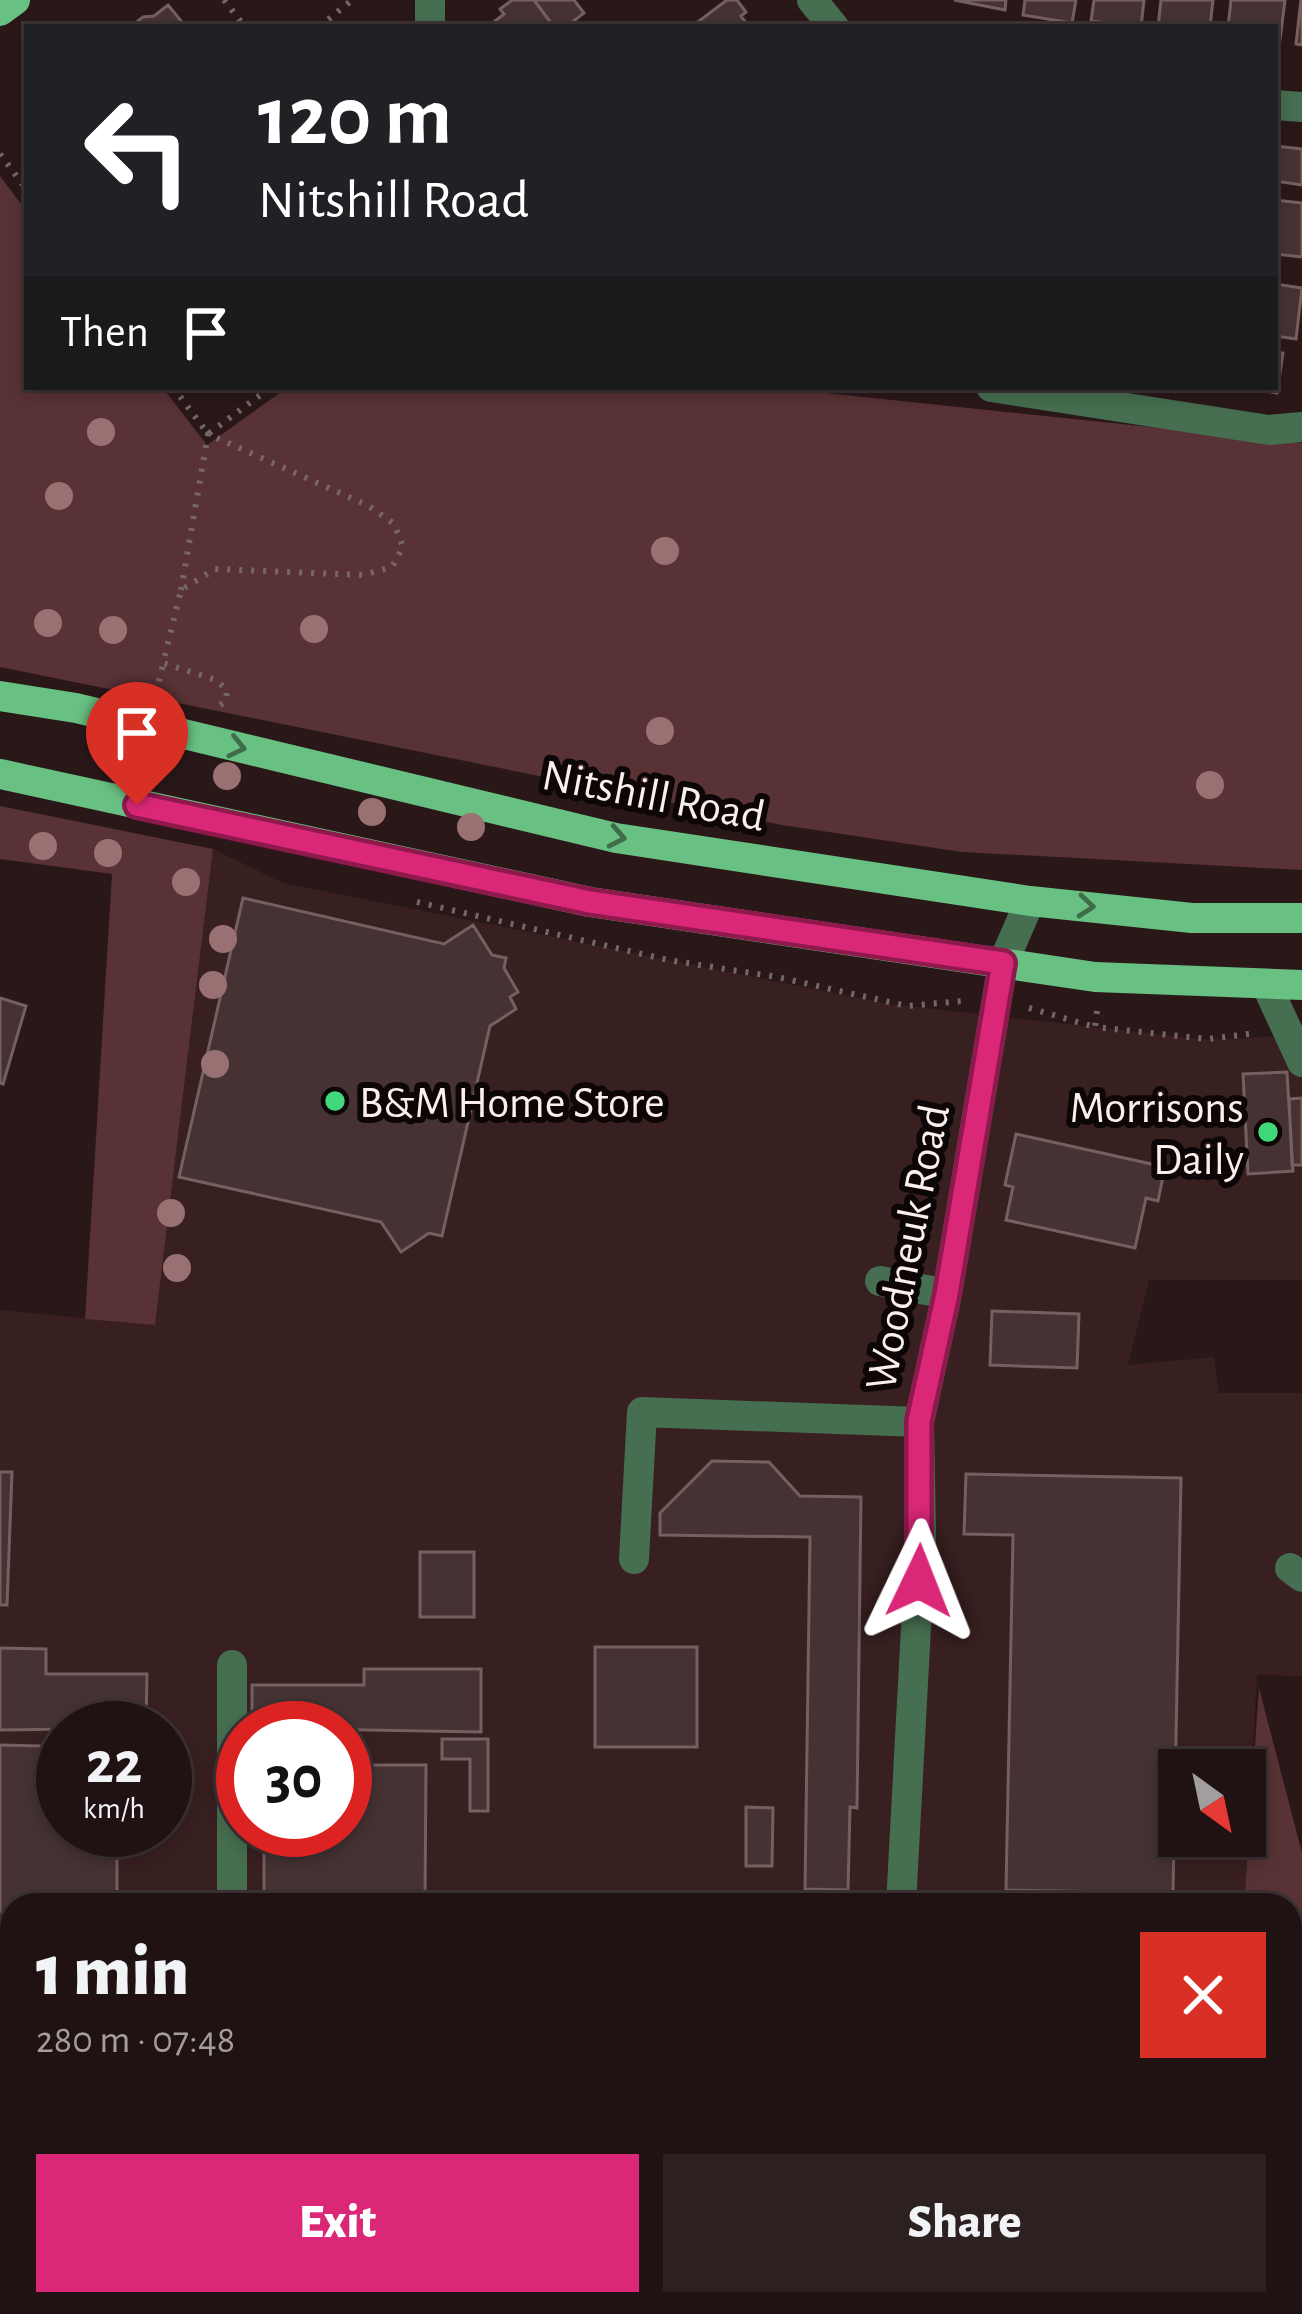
<!DOCTYPE html>
<meta charset="utf-8">
<style>
body{margin:0;font-family:"Alegreya Sans",sans-serif;background:#2d2021;color:#f1f3f6;height:100vh;display:flex;flex-direction:column;font-size:45px;white-space:nowrap}
*{box-sizing:border-box;margin:0}
p{font-size:39px;color:#a29ea0}
.icon{flex:none;width:66px;height:66px;fill:none;stroke:currentColor;stroke-width:2;stroke-linecap:round;stroke-linejoin:round}
.map{position:relative;flex:1;overflow:hidden}
.side{position:absolute;left:0px;top:1893px;width:1302px;height:423px;display:flex;flex-direction:column;background:#201213;border-radius:36px 36px 0 0;box-shadow:0 6px 18px #0003,0 0 0 3px #3d3233}
.side>*{flex:none}
.banner{position:absolute;left:24px;top:24px;width:1254px;height:366px;border-radius:0px;box-shadow:0 6px 18px #0003,0 0 0 3px #3d3233;background:#202124;color:#fff;overflow:hidden}
.needle{width:78px;rotate:147deg}
.buttons{position:absolute;left:1158px;top:1749px;display:grid;gap:24px}
.buttons a{display:grid;place-items:center;width:108px;height:108px;border-radius:0px;background:#201213;box-shadow:0 6px 18px #0003,0 0 0 3px #3d3233;font-size:60px}
.speed{position:absolute;left:36px;top:1701px;display:flex;gap:24px;font-size:60px;font-weight:700;text-align:center}
.speed>*{display:grid;place-content:center;width:156px;height:156px;border-radius:50%;background:#201213;box-shadow:0 6px 18px #0003,0 0 0 3px #3d3233;line-height:1}
.speed small{font-size:30px;font-weight:400}
.speed .limit{border:18px solid #d22;background:#fff;color:#111}
.pin{position:absolute;display:grid;place-items:center;width:102px;height:102px;color:#fff;margin:-123px -51px;border-radius:50% 50% 50% 0;rotate:-45deg;box-shadow:0 0 12px #0007}
.pin .icon{rotate:45deg}
.me{position:absolute;width:132px;margin:-66px;rotate:2deg;stroke-linejoin:round;filter:drop-shadow(0 0 9px #0008)}
.turn{display:flex;align-items:center;gap:42px;height:252px;padding:0 36px;font-size:54px}
.turn .icon{width:156px;height:156px;stroke-width:2.5}
.turn b{display:block;font-size:84px;line-height:102px}
.then{display:flex;align-items:center;height:114px;padding:0 36px;background:#0003;gap:24px;font-size:45px}
.round{display:grid;place-items:center;flex:none;width:126px;height:126px;border-radius:0px;background:#2d2021}
.overview{display:flex;align-items:center;justify-content:space-between;height:204px;padding:0 36px}
h1{font-size:72px;font-weight:800;line-height:90px}
.button{display:flex;gap:24px;margin-top:auto;padding:24px 36px}
.button a{flex:1;height:138px;border-radius:0px;background:#db2777;color:#fff;font-size:48px;font-weight:800;line-height:138px;text-align:center}
.button a+a{background:#2d2021;color:#f1f3f6}
.map>svg:first-child{display:block}
</style>
<div class="map">
<svg width="1302" height="2314" viewBox="0 0 1302 2314">
<rect width="100%" height="100%" fill="#2a1819"/>
<path fill="#381f20" fill-rule="evenodd" d="M 213,849 L 283,883 L 889,1004 L 1209,1040 L 1302,1035 L 1302,1280 L 1149,1280 L 1128,1365 L 1214,1357 L 1219,1393 L 1302,1393 L 1302,1676 L 1257,1675 L 1244,1905 L 12,1905 L 12,2304 L 1217,2304 L 1216,2314 L 0,2314 L 0,1310 L 155,1325 ZM 63,1728 L 165,1728 L 165,1830 L 63,1830 ZM 243,1728 L 345,1728 L 345,1830 L 243,1830 ZM 1179,1770 L 1245,1770 L 1245,1836 L 1179,1836 Z"/>
<path fill="#593235" d="M 0,176 L 27,212 L 27,387 L 162,387 L 207,445 L 288,387 L 768,387 L 1302,443 L 1302,870 L 962,852 L 782,825 L 0,667 Z
M 0,806 L 213,849 L 155,1325 L 85,1319 L 112,874 L 0,859 Z
M 1259,1688 L 1302,1853 L 1302,2314 L 1216,2314 L 1217,2304 L 1290,2304 L 1290,1905 L 1244,1905 Z"/>
<path fill="#463233" stroke="#765f60" stroke-width="3" d="M 512,0 L 534,0 L 554,27 L 492,27 L 490,25 L 504,14 L 500,9 Z
M 534,0 L 574,0 L 584,13 L 566,27 L 554,27 Z
M 727,0 L 737,0 L 746,12 L 741,16 L 749,27 L 691,27 Z
M 954,0 L 1006,0 L 1005,10 Z
M 1025,0 L 1076,0 L 1072,23 L 1023,15 Z
M 1094,0 L 1144,0 L 1141,27 L 1091,21 Z
M 1161,0 L 1213,0 L 1210,27 L 1158,27 Z
M 1231,0 L 1285,0 L 1279,48 L 1275,47 L 1275,27 L 1228,27 Z
M 1301,0 L 1302,0 L 1302,45 L 1296,44 Z
M 168,5 L 186,27 L 130,27 L 143,17 L 154,16 Z
M 1275,146 L 1302,149 L 1302,185 L 1275,181 Z
M 1275,200 L 1302,203 L 1302,257 L 1275,254 Z
M 1275,284 L 1302,288 L 1296,339 L 1275,336 Z
M 1275,352 L 1283,353 L 1277,393 L 1241,387 L 1275,387 Z
M 243,898 L 444,944 L 473,925 L 492,955 L 506,958 L 504,968 L 518,992 L 510,997 L 516,1009 L 490,1026 L 442,1236 L 429,1233 L 401,1252 L 381,1222 L 179,1177 Z
M 0,998 L 26,1006 L 3,1084 L 0,1083 Z
M 1287,1072 L 1293,1171 L 1248,1174 L 1243,1074 Z
M 1302,1098 L 1302,1165 L 1292,1165 L 1289,1099 Z
M 1016,1134 L 1165,1167 L 1158,1201 L 1146,1198 L 1135,1248 L 1006,1220 L 1013,1187 L 1005,1185 Z
M 992,1311 L 1079,1314 L 1077,1368 L 990,1365 Z
M 712,1461 L 769,1462 L 800,1496 L 861,1497 L 857,1808 L 850,1807 L 848,1890 L 805,1889 L 810,1537 L 660,1535 L 660,1513 Z
M 0,1472 L 12,1472 L 7,1605 L 0,1605 Z
M 966,1474 L 1181,1478 L 1173,1893 L 1006,1890 L 1013,1535 L 964,1534 Z
M 420,1552 L 474,1552 L 474,1617 L 420,1617 Z
M 595,1647 L 697,1647 L 697,1747 L 595,1747 Z
M 0,1648 L 46,1649 L 46,1674 L 147,1674 L 146,1728 L 0,1730 Z
M 364,1669 L 481,1669 L 481,1732 L 252,1728 L 252,1685 L 364,1685 Z
M 442,1739 L 488,1739 L 488,1811 L 470,1811 L 470,1759 L 442,1759 Z
M 0,1745 L 41,1746 L 41,1803 L 63,1803 L 63,1830 L 117,1830 L 117,1905 L 12,1905 L 12,1944 L 0,1944 Z
M 345,1765 L 426,1765 L 425,1905 L 264,1905 L 264,1842 L 334,1842 L 334,1830 L 345,1830 Z
M 746,1807 L 773,1808 L 772,1866 L 746,1866 Z
M 44,2304 L 764,2304 L 764,2314 L 44,2314 Z
M 932,2304 L 1195,2304 L 1195,2314 L 932,2314 Z"/>
<g fill="none" stroke-linecap="round" stroke-linejoin="round">
<path stroke="#776667" stroke-width="6" stroke-dasharray="3 9" stroke-linecap="butt" d="M 224,0 L 245,27
M 319,27 L 352,0
M 0,154 L 27,190
M 173,387 L 208,434 L 271,387
M 181,590 L 208,434 L 369,506 L 394,524 L 403,547 L 392,567 L 363,575 L 215,569 L 181,590 L 163,663 L 216,680 L 227,690 L 226,701 L 216,708
M 156,693 L 163,665
M 417,902 L 668,960 L 777,977 L 907,1006 L 962,1001
M 1029,1008 L 1095,1027
M 1097,1011 L 1095,1027 L 1208,1039 L 1257,1033
M 1290,2275 L 1302,2257
M 1264,2314 L 1271,2304"/>
<path stroke="#466e50" stroke-width="30" d="M 430,0 L 430,27
M 812,0 L 834,27
M 1275,105 L 1302,107
M 991,387 L 1269,430 L 1302,427
M 1266,984 L 1302,1062
M 880,1281 L 947,1294
M 634,1559 L 642,1412 L 919,1422
M 1290,1568 L 1302,1577
M 232,1665 L 232,1905
M 901,1905 L 921,1535 L 919,1422 L 947,1294 L 1003,963 L 1030,901
M 0,1998 L 12,1998
M 877,2314 L 877,2304"/>
<path stroke="#68c082" stroke-width="30" d="M 0,11 L 15,0
M 0,696 L 76,708 L 616,838 L 1030,901 L 1192,918 L 1302,918
M 0,774 L 590,902 L 1095,977 L 1302,985"/>
</g>
<g fill="#9a7173">
<circle cx="101" cy="432" r="14"/>
<circle cx="59" cy="496" r="14"/>
<circle cx="665" cy="551" r="14"/>
<circle cx="48" cy="623" r="14"/>
<circle cx="314" cy="629" r="14"/>
<circle cx="113" cy="630" r="14"/>
<circle cx="660" cy="731" r="14"/>
<circle cx="146" cy="759" r="14"/>
<circle cx="227" cy="776" r="14"/>
<circle cx="1210" cy="785" r="14"/>
<circle cx="372" cy="812" r="14"/>
<circle cx="471" cy="827" r="14"/>
<circle cx="43" cy="846" r="14"/>
<circle cx="108" cy="853" r="14"/>
<circle cx="186" cy="882" r="14"/>
<circle cx="223" cy="939" r="14"/>
<circle cx="213" cy="985" r="14"/>
<circle cx="215" cy="1064" r="14"/>
<circle cx="171" cy="1213" r="14"/>
<circle cx="177" cy="1268" r="14"/>
</g>
<defs><path id="oneway-chevron" d="M-2-3.5L2.5 0L-2 3.5" fill="none" stroke-width="1.6" stroke-linecap="round" stroke-linejoin="round" transform="scale(3)"/></defs>
<g stroke="#3f6c4a">
<use href="#oneway-chevron" transform="translate(237 747) rotate(13)"/>
<use href="#oneway-chevron" transform="translate(617 837) rotate(11)"/>
<use href="#oneway-chevron" transform="translate(1086 906) rotate(5)"/>
</g>
<g fill="none" stroke-linecap="round" stroke-linejoin="round">
<g stroke="#8e194d" stroke-width="30">
<path id="route" d="M 137,805 L 590,902 L 1003,963 L 947,1294 L 919,1421 L 919,1581"/>
</g>
<use href="#route" stroke="#db2777" stroke-width="21"/>
</g>
<g fill="#43d77b" stroke="#0d0606" stroke-width="4.5">
<circle cx="335" cy="1101" r="12"/>
<circle cx="1268" cy="1132" r="12"/>
</g>
<g text-anchor="middle" stroke-width="12" stroke-linejoin="round" paint-order="stroke">
<g font-size="45" fill="#fbeeee" stroke="#0d0606">
<text transform="translate(654 794) rotate(11)" y="16">Nitshill Road</text>
<text transform="translate(906 1247) rotate(-79)" y="16">Woodneuk Road</text>
</g>
<g font-size="45" fill="#fbeeee" stroke="#0d0606" text-anchor="start">
<text x="359" y="1117">B&amp;M Home Store</text>
<text x="1244" y="1122" text-anchor="end">Morrisons<tspan x="1244" dy="52">Daily</tspan></text>
</g>
</g>
</svg>
<div class="buttons">
<a><svg class="needle" viewBox="-14 -14 28 28"><path d="M0-13l5 13h-10z" fill="#e53935"/><path d="M0 13l5-13h-10z" fill="#a29ea0"/></svg></a>
</div>
<div class="speed"><div>22<small>km/h</small></div><div class="limit">30</div></div>
<div class="pin" style="left:137px;top:805px;background:#d93025"><svg class="icon" aria-label="arrive" viewBox="0 0 24 24"><path d="M6 21V4h12l-3 4 3 4H6"/></svg></div>
<svg class="me" style="left:919px;top:1581px" viewBox="-20 -20 40 40"><path d="M0-17L14 15 0 8-14 15z" fill="#db2777" stroke="#fff" stroke-width="4"/></svg>
<div class="banner">
<div class="turn"><svg class="icon" aria-label="left" viewBox="0 0 24 24"><path d="M17 20v-9H6M10 6l-5 5 5 5"/></svg><div><b>120 m</b>Nitshill Road</div></div>
<div class="then">Then<svg class="icon" aria-label="arrive" viewBox="0 0 24 24"><path d="M6 21V4h12l-3 4 3 4H6"/></svg></div>
</div>
<section class="side">
<div class="overview"><div><h1>1 min</h1><p>280 m · 07:48</p></div><a class="round" style="background:#d93025;color:#fff"><svg class="icon" aria-label="close" viewBox="0 0 24 24"><path d="M6 6l12 12M18 6L6 18"/></svg></a></div>
<div class="button"><a>Exit</a><a>Share</a></div>
</section>
</div>
